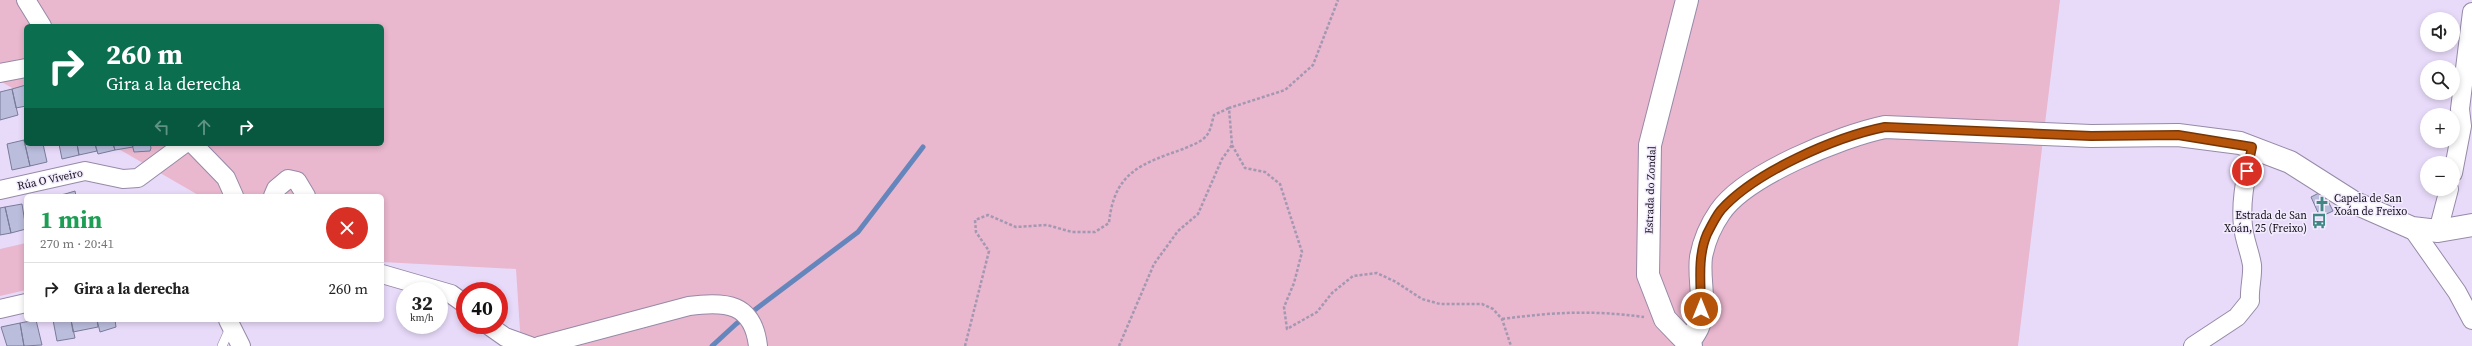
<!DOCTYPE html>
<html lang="es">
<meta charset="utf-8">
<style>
body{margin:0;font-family:"Source Serif 4",serif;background:#f6f6f6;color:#222;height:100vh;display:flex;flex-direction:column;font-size:15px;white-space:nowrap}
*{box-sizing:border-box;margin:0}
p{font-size:13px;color:#767676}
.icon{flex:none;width:22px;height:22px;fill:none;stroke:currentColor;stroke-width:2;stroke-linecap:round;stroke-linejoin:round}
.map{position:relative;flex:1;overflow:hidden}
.details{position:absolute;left:24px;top:194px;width:360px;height:128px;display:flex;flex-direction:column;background:#fff;border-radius:6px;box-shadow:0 2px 6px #0003}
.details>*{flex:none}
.banner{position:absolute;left:24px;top:24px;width:360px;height:122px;border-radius:6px;box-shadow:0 2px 6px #0003;background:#0b6e4f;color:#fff;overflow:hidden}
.fabs{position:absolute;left:2420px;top:12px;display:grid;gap:8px}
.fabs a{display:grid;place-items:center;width:40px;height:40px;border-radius:50%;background:#fff;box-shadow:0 2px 6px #0003;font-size:20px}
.speed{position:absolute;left:396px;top:282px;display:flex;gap:8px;font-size:20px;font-weight:700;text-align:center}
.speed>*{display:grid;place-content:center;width:52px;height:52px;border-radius:50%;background:#fff;box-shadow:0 2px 6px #0003;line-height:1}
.speed small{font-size:10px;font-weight:400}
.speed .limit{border:6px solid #d22;background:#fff;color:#111}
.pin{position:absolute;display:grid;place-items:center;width:34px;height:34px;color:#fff;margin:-17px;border:2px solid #fff;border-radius:50%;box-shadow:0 1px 4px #0007}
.me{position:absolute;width:44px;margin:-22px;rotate:0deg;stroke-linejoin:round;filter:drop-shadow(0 0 3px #0008)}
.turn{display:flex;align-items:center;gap:14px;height:84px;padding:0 16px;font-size:18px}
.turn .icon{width:52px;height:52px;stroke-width:2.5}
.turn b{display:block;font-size:28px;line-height:34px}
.lanes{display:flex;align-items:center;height:38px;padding:0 16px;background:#0003;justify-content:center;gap:20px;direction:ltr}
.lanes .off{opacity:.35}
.round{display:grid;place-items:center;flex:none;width:42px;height:42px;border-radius:21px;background:#f6f6f6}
.summary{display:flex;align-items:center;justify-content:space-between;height:68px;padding:0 16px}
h1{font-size:24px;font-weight:700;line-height:30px;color:#1e9e55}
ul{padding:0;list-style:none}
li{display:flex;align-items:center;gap:12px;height:52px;padding:0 16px;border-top:1px solid #e0e0e0}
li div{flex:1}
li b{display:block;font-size:15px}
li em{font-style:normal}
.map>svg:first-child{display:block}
</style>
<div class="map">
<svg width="2472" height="346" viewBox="0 0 2472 346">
<rect width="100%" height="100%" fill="#e8dbfa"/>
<path fill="#e9b7ce" d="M 0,0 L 2060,0 L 2018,346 L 521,346 L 516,269 L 382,262 L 382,196 L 200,196 L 110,144 L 382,144 L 382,26 L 26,26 L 26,96 L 0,81 Z
M 26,243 L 26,290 L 0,296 L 0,249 Z"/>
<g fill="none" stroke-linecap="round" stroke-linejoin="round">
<path stroke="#6586bc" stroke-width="5" d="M 712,346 L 736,324 L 858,232 L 923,147"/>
</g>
<path fill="#bbbddd" stroke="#797b98" d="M 26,85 L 26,106 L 16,108 L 12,89 Z
M 12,89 L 18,115 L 0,120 L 0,92 Z
M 24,140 L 30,166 L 12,170 L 7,144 Z
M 24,140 L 26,140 L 26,144 L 43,144 L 47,162 L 30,166 Z
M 59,144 L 77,144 L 79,155 L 62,159 Z
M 77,144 L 95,144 L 97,151 L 79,155 Z
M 95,144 L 113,144 L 115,150 L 98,154 Z
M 113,144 L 132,144 L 133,147 L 115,150 Z
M 132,144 L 150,144 L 151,148 L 150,151 L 134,152 Z
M 75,191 L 76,196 L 55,196 L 65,194 Z
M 2323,191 L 2333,211 L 2320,217 L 2311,197 Z
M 22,204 L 26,229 L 11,233 L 5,207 Z
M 5,207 L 11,233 L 0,235 L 0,208 Z
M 36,320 L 42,345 L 24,346 L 20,323 Z
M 53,320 L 71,320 L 75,338 L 57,341 Z
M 71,320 L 97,320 L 98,327 L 73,332 Z
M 97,320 L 115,320 L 116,327 L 100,332 Z
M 20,323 L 24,346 L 7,346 L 1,327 Z"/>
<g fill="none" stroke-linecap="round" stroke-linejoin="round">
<g stroke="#968aa7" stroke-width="10">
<path id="lane" d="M 222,346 L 231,326"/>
</g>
<g stroke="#968aa7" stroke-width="20">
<path id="street" d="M 26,0 L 42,26
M 0,73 L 26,68
M 193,144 L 226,178 L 234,196
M 2453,173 L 2462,126 L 2460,109 L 2472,12
M 0,190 L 85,171 L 123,179 L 138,178 L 184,144
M 273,196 L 276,189 L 288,179 L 297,181 L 306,196
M 2412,228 L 2457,292 L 2472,320
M 2438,231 L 2449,189
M 382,274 L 451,294 L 465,304
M 0,309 L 26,303
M 228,320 L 241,346
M 488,325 L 505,337 L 530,346
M 539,346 L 689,306 C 726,301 753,303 758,346
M 2193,346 L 2237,317 L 2250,301 C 2249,289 2253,276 2252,265 C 2250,252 2244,239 2243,226 C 2240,199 2247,173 2252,147"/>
</g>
<g stroke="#968aa7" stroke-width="24">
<path id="secondary" d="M 1687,0 L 1650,145 L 1648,275 L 1665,319 L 1691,346
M 1689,342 C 1692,337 1696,332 1698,327 C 1707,305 1698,279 1701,257 C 1704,241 1711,225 1720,212 C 1745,175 1841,136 1885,127 L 2091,136 L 2178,135 L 2240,143 L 2290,162 L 2353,202 L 2412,228 L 2438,231 L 2472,225"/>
</g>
<path stroke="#a398b1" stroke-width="2.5" stroke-dasharray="3 2" stroke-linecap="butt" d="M 1232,145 L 1245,168 L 1265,172 L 1280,184 L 1302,252 L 1294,283 L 1284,307 L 1287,329 L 1317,312 L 1332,293 L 1353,276 L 1377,273 L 1396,282 L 1422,299 L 1440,304 L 1482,304 L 1493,309 L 1502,319 L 1511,346
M 1502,319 C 1555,312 1591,310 1644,317
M 965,346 L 989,251 L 976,232 L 975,220 L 988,215 L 1016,227 L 1047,225 L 1072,232 L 1095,232 L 1109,223 C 1114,172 1141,164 1183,149 C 1190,146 1202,142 1207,135 C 1211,130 1212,121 1214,115 L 1229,108
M 1119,346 L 1154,264 L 1178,231 L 1198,214 L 1222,159 L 1232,145 L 1229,108 L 1285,90 L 1313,65 L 1338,0"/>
<use href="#lane" stroke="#fff" stroke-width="9"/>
<use href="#street" stroke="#fff" stroke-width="18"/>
<use href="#secondary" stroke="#fff" stroke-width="22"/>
</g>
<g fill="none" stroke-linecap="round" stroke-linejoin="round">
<g stroke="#753606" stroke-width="10">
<path id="route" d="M 1701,309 C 1701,285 1697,257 1707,234 C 1711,226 1716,216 1721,210 C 1755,172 1835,137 1885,127 L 2091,136 L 2178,135 L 2252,147 L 2247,171"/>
</g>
<use href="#route" stroke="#b45309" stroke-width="7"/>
</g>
<defs>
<g id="church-bare" transform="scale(1.2)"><path d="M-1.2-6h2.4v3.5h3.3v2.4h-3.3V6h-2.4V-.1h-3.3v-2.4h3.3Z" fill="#408886" stroke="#f2ebfd" stroke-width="2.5" paint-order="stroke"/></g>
<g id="bus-bare" transform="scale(1.2)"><path d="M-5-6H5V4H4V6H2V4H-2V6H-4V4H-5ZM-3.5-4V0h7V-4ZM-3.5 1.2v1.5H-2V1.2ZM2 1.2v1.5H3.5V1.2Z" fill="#408886" stroke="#f2ebfd" stroke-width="2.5" paint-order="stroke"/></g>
</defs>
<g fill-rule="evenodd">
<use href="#church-bare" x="2322" y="204"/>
<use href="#bus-bare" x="2319" y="221"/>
</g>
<g text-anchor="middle" stroke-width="3" stroke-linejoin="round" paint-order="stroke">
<g font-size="11" fill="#110c17" stroke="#f2ebfd">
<text transform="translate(50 179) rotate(-12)" y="4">Rúa O Viveiro</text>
<text transform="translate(1650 190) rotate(-88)" y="4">Estrada do Zondal</text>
</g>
<g font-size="11" fill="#110c17" stroke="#f2ebfd" text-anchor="start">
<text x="2334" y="202">Capela de San<tspan x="2334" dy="13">Xoán de Freixo</tspan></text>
<text x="2307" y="219" text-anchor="end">Estrada de San<tspan x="2307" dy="13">Xoán, 25 (Freixo)</tspan></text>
</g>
</g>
</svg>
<div class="fabs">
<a><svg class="icon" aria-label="sound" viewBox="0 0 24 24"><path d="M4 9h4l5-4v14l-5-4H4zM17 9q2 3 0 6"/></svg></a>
<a><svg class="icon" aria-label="search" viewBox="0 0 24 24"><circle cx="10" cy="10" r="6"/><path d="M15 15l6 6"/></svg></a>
<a>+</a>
<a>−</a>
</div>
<div class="speed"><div>32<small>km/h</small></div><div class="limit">40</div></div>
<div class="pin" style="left:2247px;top:171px;background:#d93025"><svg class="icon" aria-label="arrive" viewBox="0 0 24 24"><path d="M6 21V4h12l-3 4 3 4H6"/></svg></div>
<svg class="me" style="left:1701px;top:309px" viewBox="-20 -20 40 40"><circle r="17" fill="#b45309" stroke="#fff" stroke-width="3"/><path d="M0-11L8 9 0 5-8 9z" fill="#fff"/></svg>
<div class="banner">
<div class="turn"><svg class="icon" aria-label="right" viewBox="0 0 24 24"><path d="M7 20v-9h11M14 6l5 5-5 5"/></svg><div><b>260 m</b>Gira a la derecha</div></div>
<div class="lanes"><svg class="icon off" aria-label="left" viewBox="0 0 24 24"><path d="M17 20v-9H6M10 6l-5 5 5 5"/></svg><svg class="icon off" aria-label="ahead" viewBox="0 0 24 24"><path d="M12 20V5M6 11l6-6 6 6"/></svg><svg class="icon" aria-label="right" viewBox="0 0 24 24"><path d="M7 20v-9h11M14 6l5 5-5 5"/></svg></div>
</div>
<section class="details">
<div class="summary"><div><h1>1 min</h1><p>270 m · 20:41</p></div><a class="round" style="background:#d93025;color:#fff"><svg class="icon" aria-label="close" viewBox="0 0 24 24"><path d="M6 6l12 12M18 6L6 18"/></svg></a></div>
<ul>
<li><svg class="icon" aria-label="right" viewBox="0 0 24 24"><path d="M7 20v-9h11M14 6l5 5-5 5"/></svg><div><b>Gira a la derecha</b></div><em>260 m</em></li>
</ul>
</section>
</div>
